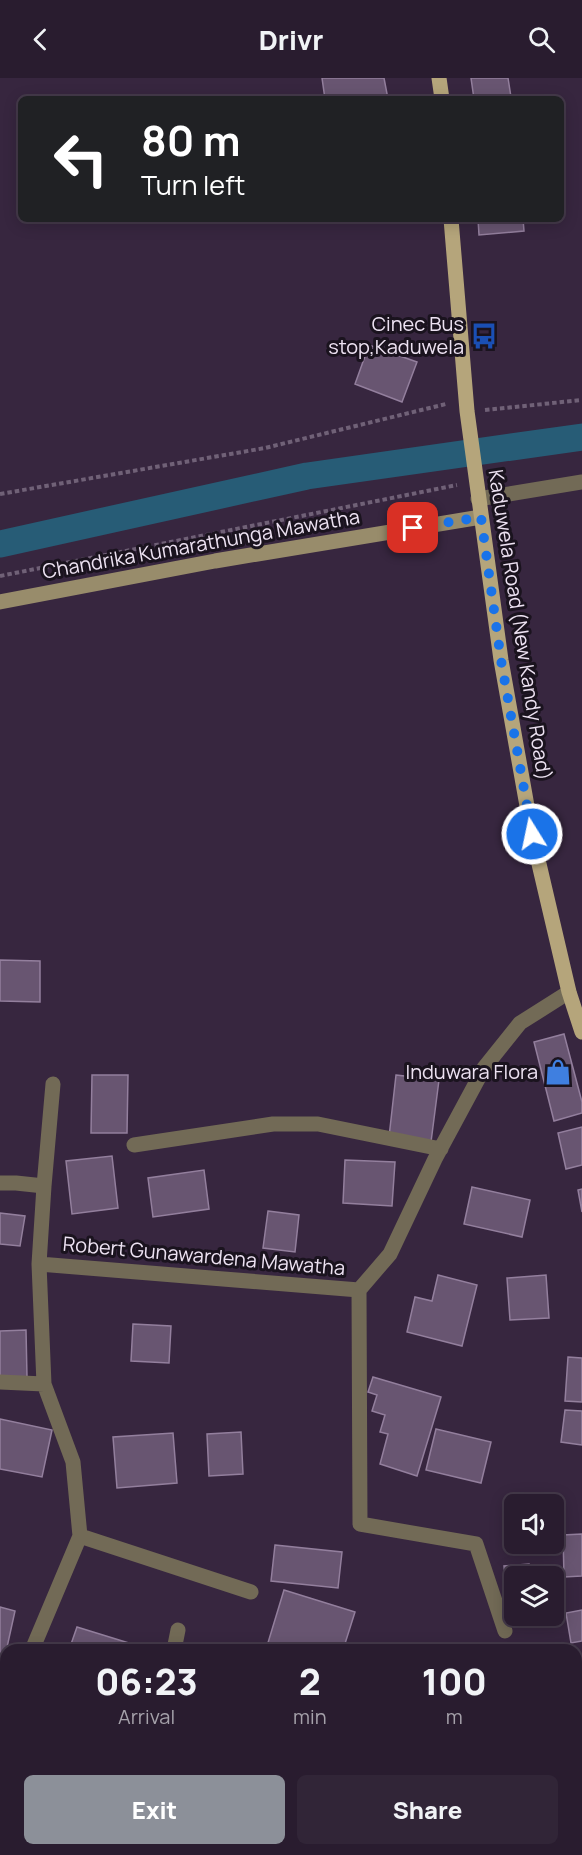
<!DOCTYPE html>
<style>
body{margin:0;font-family:Manrope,sans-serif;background:#312537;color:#f1f3f6;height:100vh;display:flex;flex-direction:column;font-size:22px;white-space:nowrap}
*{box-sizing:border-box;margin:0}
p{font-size:20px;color:#a5a1aa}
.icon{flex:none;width:33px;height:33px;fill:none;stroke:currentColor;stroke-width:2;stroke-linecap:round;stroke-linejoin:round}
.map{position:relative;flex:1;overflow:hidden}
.drawer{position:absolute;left:0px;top:1566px;width:582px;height:212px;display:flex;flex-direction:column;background:#291c2f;border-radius:18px 18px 0 0;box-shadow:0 3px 15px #0003,0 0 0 2px #453a4b}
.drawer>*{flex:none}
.banner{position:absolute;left:18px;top:18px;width:546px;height:126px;border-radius:9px;box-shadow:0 3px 15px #0003,0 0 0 2px #453a4b;background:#202124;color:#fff;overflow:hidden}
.controls{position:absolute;left:504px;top:1416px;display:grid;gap:12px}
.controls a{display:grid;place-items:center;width:60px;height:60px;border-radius:9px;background:#291c2f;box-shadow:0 3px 15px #0003,0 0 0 2px #453a4b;font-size:30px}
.pin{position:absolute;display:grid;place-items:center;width:51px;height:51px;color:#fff;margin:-26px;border-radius:12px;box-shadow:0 3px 9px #0006}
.me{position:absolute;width:66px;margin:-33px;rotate:350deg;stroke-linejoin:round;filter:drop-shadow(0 0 4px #0008)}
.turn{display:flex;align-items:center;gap:21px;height:126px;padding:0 24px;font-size:27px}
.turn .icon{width:78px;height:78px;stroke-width:2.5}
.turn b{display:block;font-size:42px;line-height:51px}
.eta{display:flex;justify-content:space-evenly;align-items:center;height:102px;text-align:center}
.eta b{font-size:36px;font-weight:800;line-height:42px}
.primary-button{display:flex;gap:12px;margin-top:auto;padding:12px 24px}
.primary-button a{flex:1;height:69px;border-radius:9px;background:#8c9099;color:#fff;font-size:24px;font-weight:800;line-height:69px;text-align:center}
.primary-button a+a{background:#312537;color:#f1f3f6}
header{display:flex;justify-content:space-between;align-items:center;height:78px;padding:0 24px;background:#291c2f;font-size:27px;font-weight:800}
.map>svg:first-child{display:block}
</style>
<header><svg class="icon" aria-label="back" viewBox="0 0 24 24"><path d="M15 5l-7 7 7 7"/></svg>Drivr<svg class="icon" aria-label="search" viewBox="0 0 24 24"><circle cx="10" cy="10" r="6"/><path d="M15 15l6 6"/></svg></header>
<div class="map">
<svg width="582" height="1777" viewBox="0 0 582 1777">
<rect width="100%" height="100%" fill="#37263f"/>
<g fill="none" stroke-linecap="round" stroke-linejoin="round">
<path stroke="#275c76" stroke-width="27" d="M 0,466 L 307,398 L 582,359"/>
</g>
<path fill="#685571" stroke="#937f9d" stroke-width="1.5" d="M 322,0 L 384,0 L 388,21 L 325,21 Z
M 471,0 L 508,0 L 511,19 L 474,21 Z
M 478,141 L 523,141 L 524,153 L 479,157 Z
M 369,267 L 417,284 L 402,324 L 355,306 Z
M 0,882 L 40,883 L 40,924 L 0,923 Z
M 564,956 L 582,1024 L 582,1035 L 554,1043 L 534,964 Z
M 92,997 L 128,997 L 127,1055 L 91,1055 Z
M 396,997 L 439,1002 L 431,1064 L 389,1059 Z
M 582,1049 L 582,1087 L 566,1091 L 558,1055 Z
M 112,1078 L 118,1130 L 72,1136 L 66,1083 Z
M 345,1082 L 395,1084 L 392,1128 L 343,1125 Z
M 204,1092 L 209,1131 L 153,1139 L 148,1100 Z
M 472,1109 L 530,1122 L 522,1159 L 464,1146 Z
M 582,1111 L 582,1134 L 578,1112 Z
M 268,1133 L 299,1137 L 295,1174 L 263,1170 Z
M 0,1135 L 25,1138 L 20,1168 L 0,1166 Z
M 438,1197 L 477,1207 L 462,1268 L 407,1254 L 415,1219 L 432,1223 Z
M 546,1197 L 549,1240 L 510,1242 L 507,1200 Z
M 133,1246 L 171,1248 L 169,1285 L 131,1283 Z
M 26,1252 L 27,1299 L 0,1300 L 0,1253 Z
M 568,1279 L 582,1280 L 582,1324 L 565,1323 Z
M 373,1299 L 441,1319 L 417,1398 L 380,1386 L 388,1356 L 380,1354 L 385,1337 L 372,1333 L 377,1317 L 368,1314 Z
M 565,1332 L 582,1333 L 582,1367 L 561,1364 Z
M 0,1341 L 52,1352 L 42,1399 L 0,1391 Z
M 436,1351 L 491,1364 L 481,1405 L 426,1392 Z
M 241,1354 L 243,1396 L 209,1398 L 207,1356 Z
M 173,1355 L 177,1405 L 117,1410 L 113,1359 Z
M 582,1456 L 582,1498 L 564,1499 L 563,1457 Z
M 275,1467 L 342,1474 L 338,1510 L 271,1503 Z
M 529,1486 L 530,1498 L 514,1498 L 514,1520 L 507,1521 L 504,1488 Z
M 284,1512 L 355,1534 L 343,1572 L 279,1572 L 267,1568 Z
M 0,1529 L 15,1533 L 2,1592 L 0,1591 Z
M 582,1532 L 582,1563 L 571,1565 L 566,1535 Z
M 77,1549 L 145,1570 L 144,1572 L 69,1572 Z
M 116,1772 L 182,1772 L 199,1777 L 115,1777 Z
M 244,1772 L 257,1772 L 267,1776 L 242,1777 Z
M 369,1772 L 454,1772 L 452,1777 L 376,1777 L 368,1775 Z"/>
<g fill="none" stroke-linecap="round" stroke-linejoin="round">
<path stroke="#706177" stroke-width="4" stroke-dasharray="4.5 3" stroke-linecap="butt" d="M 485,332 L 582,322
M 0,416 L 265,370 L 446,326
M 0,498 L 457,407"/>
<path stroke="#726a56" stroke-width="15" d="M 478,421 L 582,404
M 134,1067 L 273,1046 L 318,1046 L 441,1071
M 0,1105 L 16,1105 L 44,1108 L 39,1186
M 44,1108 L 53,1006
M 359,1212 L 360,1446 L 476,1466 L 505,1553
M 0,1304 L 44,1306
M 80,1458 L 251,1514
M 32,1572 L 80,1458 L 73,1384 L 44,1306 L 39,1186 L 359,1212 L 390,1176 L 435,1081 L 484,990 L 520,945 L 569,914
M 174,1572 L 178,1552
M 0,1647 L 6,1633
M 0,1696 L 6,1697
M 310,1772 L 331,1777"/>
<path stroke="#988c6b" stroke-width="15" d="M 0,524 L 215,483 L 481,439"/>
<path stroke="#b5a57b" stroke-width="15" d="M 439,0 L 442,21
M 451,141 L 467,333 L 501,582 L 532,756 L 569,914 L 582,954"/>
</g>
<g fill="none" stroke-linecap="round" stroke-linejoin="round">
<path stroke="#1a73e8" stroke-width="10" stroke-dasharray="0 18" d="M 413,450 L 481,439 L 501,582 L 532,756"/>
</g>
<defs>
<g id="bus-bare" transform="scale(2.07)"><path d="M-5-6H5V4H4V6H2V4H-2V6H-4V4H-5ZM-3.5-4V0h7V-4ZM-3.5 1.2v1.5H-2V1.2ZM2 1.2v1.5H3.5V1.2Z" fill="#1a4fb4" stroke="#1a131e" stroke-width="2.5" paint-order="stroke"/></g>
<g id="shop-bare" transform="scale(2.07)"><path d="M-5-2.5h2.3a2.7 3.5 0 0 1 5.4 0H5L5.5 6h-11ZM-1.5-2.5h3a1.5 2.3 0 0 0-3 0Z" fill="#3f7fe0" stroke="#1a131e" stroke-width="2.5" paint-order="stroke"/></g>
</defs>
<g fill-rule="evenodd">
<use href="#bus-bare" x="484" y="258"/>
<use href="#shop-bare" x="558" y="994"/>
</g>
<g text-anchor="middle" stroke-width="6" stroke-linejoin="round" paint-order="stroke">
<g font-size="20" fill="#ede2f2" stroke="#1a131e" text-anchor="end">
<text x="464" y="253">Cinec Bus<tspan x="464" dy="23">stop,Kaduwela</tspan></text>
<text x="538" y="1001">Induwara Flora</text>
</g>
<g font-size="20" fill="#ede2f2" stroke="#1a131e">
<text transform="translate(201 466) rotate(-10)" y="7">Chandrika Kumarathunga Mawatha</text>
<text transform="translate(520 547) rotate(81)" y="7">Kaduwela Road (New Kandy Road)</text>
<text transform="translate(204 1178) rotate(5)" y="7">Robert Gunawardena Mawatha</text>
</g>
</g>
</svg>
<div class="controls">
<a><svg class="icon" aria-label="sound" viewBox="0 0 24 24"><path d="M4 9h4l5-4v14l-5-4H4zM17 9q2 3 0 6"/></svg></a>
<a><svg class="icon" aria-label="layers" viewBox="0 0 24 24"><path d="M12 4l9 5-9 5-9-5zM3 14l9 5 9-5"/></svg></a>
</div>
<div class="pin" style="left:413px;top:450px;background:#d93025"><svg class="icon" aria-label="arrive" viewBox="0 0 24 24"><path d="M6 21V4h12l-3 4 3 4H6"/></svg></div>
<svg class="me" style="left:532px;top:756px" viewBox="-20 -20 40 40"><circle r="17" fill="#1a73e8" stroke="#fff" stroke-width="3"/><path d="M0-11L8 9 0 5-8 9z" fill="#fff"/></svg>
<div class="banner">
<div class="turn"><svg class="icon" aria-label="left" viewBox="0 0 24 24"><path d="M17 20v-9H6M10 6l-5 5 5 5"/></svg><div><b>80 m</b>Turn left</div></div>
</div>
<section class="drawer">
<div class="eta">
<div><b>06:23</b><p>Arrival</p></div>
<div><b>2</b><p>min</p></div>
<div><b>100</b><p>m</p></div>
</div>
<div class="primary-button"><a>Exit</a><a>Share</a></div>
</section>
</div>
